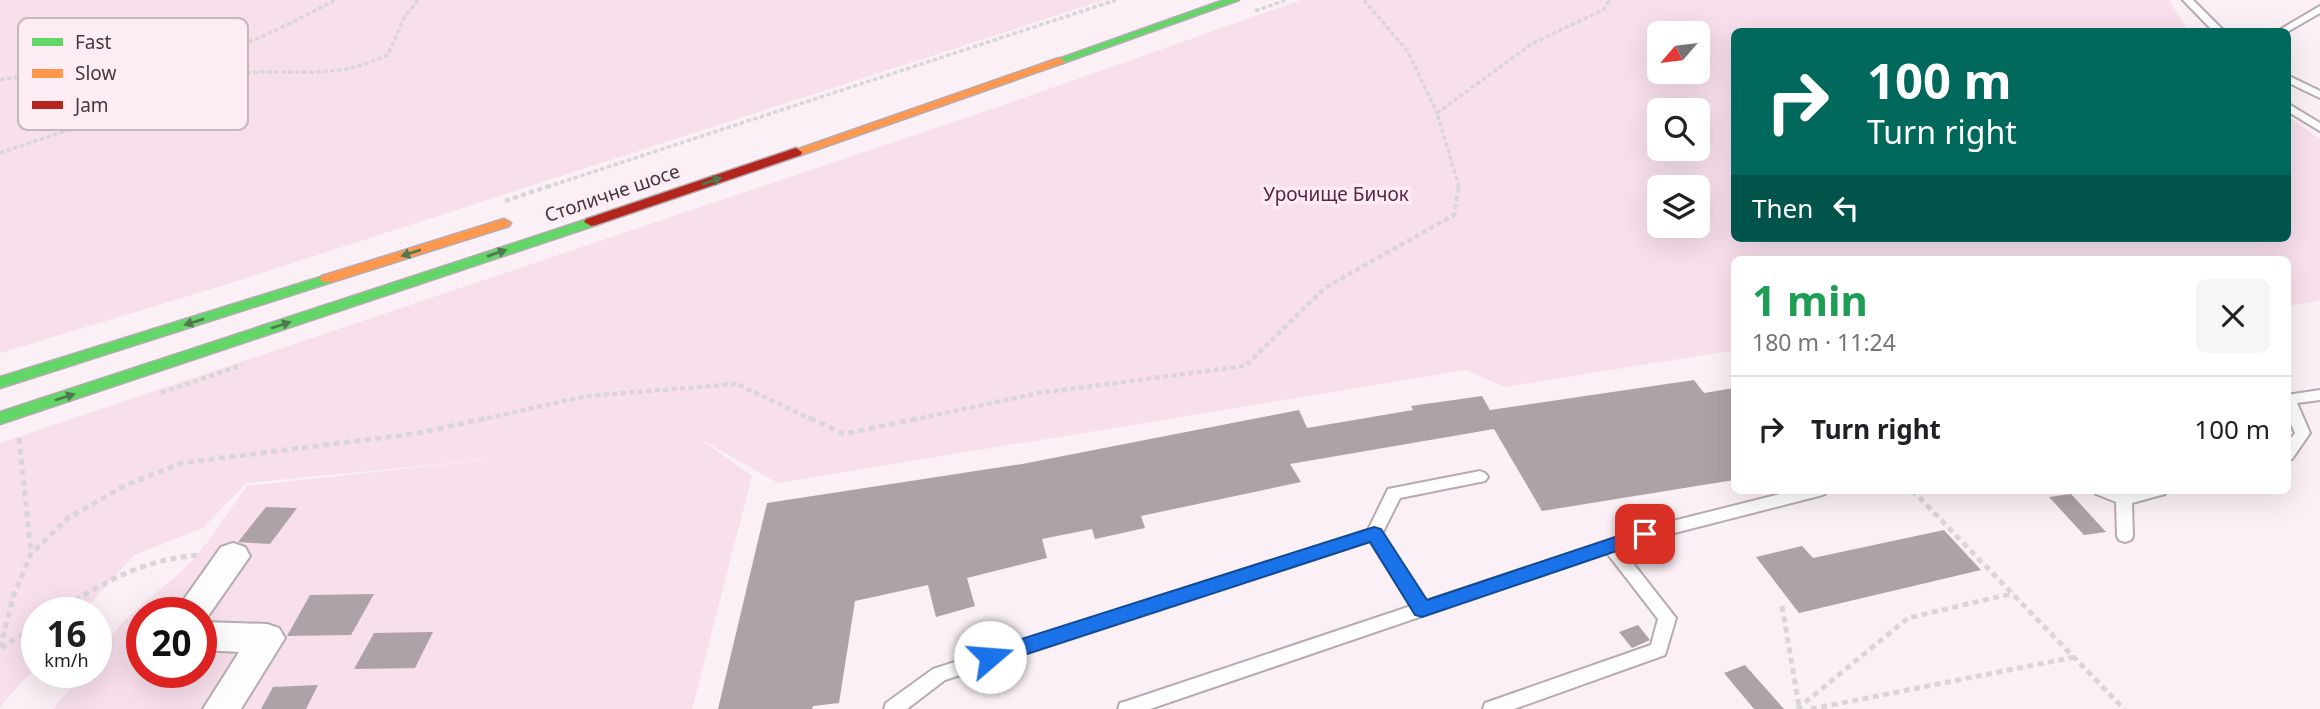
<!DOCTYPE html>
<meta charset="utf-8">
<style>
body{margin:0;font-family:"Noto Sans",sans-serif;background:#f6f6f6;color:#202124;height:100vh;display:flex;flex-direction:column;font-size:26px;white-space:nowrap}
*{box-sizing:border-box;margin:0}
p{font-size:23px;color:#757577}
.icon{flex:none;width:38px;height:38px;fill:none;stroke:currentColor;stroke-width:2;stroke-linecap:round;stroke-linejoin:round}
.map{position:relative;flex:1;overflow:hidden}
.details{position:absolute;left:1731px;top:256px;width:560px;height:238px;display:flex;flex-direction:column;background:#fff;border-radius:10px;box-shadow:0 7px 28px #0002}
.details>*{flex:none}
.hud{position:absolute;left:1731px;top:28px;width:560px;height:214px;border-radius:10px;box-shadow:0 7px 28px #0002;background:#00695c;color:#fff;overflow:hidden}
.needle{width:46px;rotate:242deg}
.fabs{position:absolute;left:1647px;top:21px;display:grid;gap:14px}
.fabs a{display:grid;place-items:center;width:63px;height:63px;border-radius:10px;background:#fff;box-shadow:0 7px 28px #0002;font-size:35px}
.speed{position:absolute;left:21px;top:597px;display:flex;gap:14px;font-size:35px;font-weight:700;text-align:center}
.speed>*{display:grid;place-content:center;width:91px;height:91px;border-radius:50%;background:#fff;box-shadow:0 7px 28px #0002;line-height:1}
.speed small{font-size:18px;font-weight:400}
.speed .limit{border:10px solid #d22;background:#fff;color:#111}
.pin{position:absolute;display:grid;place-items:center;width:60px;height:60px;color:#fff;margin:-30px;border-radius:14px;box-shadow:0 4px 10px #0006}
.me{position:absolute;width:77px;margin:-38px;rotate:72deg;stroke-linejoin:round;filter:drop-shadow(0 0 5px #0008)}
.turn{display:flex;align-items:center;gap:24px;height:147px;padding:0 21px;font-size:32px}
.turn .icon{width:91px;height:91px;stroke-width:2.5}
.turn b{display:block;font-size:49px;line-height:60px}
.then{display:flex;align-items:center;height:66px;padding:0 21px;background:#0003;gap:14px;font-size:26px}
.round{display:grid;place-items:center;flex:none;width:74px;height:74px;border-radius:10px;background:#f6f6f6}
.overview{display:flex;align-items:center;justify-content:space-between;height:119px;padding:0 21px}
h1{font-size:42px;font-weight:700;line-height:52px;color:#1e9e55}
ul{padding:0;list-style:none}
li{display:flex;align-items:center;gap:21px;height:105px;padding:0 21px;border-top:2px solid #e0e0e0}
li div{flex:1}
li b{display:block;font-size:26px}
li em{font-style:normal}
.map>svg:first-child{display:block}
</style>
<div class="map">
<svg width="2320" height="709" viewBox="0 0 2320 709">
<rect width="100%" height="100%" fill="#faf0f5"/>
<path fill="#f7dfeb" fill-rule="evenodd" d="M 5,0 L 1104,0 L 231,283 L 0,353 L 0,1 Z
M 1301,0 L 2169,0 L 2188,31 L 1734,32 L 1734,238 L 2287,238 L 2287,116 L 2320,139 L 2320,301 L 2287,306 L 2287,259 L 1734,259 L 1734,356 L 1728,351 L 1505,387 L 1466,370 L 778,483 L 699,438 L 752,476 L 692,709 L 53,709 L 84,672 L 96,672 C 96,632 162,592 189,564 C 210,542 228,512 247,486 L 504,458 L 246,483 L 203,528 L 134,555 L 83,612 L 37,612 L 37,665 L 0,707 L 0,443 L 1001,106 ZM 1659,33 L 1698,33 L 1698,72 L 1659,72 ZM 1659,110 L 1698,110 L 1698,149 L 1659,149 ZM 1659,187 L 1698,187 L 1698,226 L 1659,226 ZM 142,612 L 201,612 L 201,672 L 142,672 Z"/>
<path fill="#aca2a7" d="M 1694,380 L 1704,393 L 1734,388 L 1734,480 L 1542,511 L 1494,429 L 1290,464 L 1301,482 L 1141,516 L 1145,528 L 1095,539 L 1092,529 L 1042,539 L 1047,558 L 967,578 L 975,606 L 936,617 L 928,585 L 855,601 L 839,703 L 813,706 L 812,709 L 718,709 L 767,503 L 1022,464 L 1299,410 L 1307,428 L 1413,410 L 1411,406 L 1482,396 L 1490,410 Z
M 2071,494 L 2083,507 L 2106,532 L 2084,535 L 2049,497 Z
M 266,507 L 297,508 L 270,544 L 238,542 Z
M 1944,530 L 1981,570 L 1799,613 L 1756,557 L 1802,546 L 1813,558 Z
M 374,594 L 351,635 L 287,636 L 310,595 Z
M 1638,625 L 1650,640 L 1632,648 L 1619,632 Z
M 433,632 L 415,668 L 354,669 L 374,633 Z
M 1745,665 L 1784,709 L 1754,709 L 1724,673 Z
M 318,685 L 306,709 L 261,709 L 273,687 Z"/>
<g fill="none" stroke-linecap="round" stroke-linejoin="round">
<g stroke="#b5abb0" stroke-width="4">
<path id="lane" d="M 2183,0 L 2193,0 L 2225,32 L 2214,32 Z
M 2320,6 L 2320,13 L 2287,32 L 2276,32 Z
M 2287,75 L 2320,91 L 2320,98 L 2287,82 Z
M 2287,103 L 2320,123 L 2320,131 L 2287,111 Z
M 2320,390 L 2320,400 L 2297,403 L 2310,433 L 2292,459 L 2287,460 L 2287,443 L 2295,433 L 2287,415 L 2287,395 Z
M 1480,471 L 1485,473 L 1488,477 L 1485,481 L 1400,498 L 1382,534 L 1426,601 L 1645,528 L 1796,490 L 1827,490 L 1825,494 L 1819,496 L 1647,540 L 1621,548 L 1676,618 L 1665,655 L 1514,709 L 1483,709 L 1485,703 L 1651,645 L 1658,619 L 1607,553 L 1150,709 L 1118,709 L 1120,703 L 1127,701 L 1411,606 L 1370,541 L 945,680 L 907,709 L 884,709 L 886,703 L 933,669 L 1368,530 L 1388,489 Z
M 2094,490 L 2118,490 L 2125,493 L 2136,490 L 2167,490 L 2165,494 L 2132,503 L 2133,536 L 2131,540 L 2125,542 L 2119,540 L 2117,536 L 2116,502 L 2096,494 Z"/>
</g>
<g stroke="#b5abb0" stroke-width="4">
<path id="street" d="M 233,543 L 245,547 L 250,556 L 204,622 L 267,624 L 279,628 L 285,638 L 241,709 L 203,709 L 239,652 L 201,650 L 201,612 L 175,612 L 221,547 Z"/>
</g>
<g stroke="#b5abb0" stroke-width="3">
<path id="fast" d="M 1224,0 L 1239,0 L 1063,63 L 1055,63 L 1053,61 Z
M 591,218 L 598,222 L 596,225 L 0,424 L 0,412 Z
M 327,275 L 334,279 L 332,282 L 0,388 L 0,377 Z"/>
</g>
<g stroke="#b5abb0" stroke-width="3">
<path id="slow" d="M 1059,58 L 1065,61 L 1063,63 L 801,155 L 791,155 L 790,152 Z
M 504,219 L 511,223 L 509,226 L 332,282 L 322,282 L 320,279 L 322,276 Z"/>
</g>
<g stroke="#b5abb0" stroke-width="3">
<path id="jam" d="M 796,148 L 802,152 L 801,155 L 596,225 L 591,226 L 584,222 L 586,219 Z"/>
</g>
<path stroke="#dad6d8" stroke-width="3.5" stroke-dasharray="4.5 2.5" stroke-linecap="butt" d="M 1364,0 L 1408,52 L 1437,113
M 1255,11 L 1286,0
M 0,80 C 69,66 139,68 208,54 C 253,45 295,20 336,0
M 0,153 L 229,76 C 263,68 295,75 329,71 C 350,70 369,63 388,55 L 404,18 L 418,0
M 547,187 L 1116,0
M 1459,187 L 1437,113 L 1533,43 L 1603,10 L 1610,0"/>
<path stroke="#dad6d8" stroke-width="4.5" stroke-dasharray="5 3.5" stroke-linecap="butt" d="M 505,201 L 552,185
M 161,393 L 242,365
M 479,420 L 587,396 L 737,384 L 813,420
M 912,420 L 1039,393 L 1245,366 L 1326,287 L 1454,215 L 1459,185"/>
<path stroke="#dad6d8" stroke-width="5" stroke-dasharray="6 4.5" stroke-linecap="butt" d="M 810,418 L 844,434 L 920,418
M 19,438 L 31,554
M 1912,490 L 2124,709
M 1782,606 L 1799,706
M 57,612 C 103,582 146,558 202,555
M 0,648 L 13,597 L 31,554 L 68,518 L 126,485 L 182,463 L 419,433 L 487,418
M 1,648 L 37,625
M 1797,709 L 1908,618 L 2014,593
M 1811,709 L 2075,657"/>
<use href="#lane" fill="#fefdfe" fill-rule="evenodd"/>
<use href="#street" fill="#fefdfe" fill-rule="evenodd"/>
<use href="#fast" fill="#63d668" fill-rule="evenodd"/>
<use href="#slow" fill="#ff974d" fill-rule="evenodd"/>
<use href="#jam" fill="#b3261e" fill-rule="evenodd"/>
</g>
<defs><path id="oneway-solid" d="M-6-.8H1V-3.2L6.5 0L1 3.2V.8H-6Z" transform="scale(1.75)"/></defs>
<g fill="#50774e">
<use href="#oneway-solid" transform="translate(712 181) rotate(-19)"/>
<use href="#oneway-solid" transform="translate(411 253) rotate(162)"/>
<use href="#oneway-solid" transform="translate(497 253) rotate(-19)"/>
<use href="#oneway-solid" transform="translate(194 322) rotate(163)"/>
<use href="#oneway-solid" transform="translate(281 325) rotate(-18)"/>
<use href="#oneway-solid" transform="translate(65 397) rotate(-18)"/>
</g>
<path fill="#1a73e8" stroke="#114b97" stroke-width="2" d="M 1374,527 L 1381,529 L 1427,600 L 1645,527 L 1654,534 L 1652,539 L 1422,617 L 1415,615 L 1370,542 L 990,666 L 983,663 L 980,657 L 983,651 L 990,649 Z"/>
<g text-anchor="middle" stroke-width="7" stroke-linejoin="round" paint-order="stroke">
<g font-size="19" fill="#43383d" stroke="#feecf4">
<text transform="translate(612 193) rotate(-19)" y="7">Столичне шосе</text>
</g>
<g font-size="19" fill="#582542" stroke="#feecf4">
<text x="1336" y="201">Урочище Бичок</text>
</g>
</g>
<rect x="18" y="18" width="230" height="112" rx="10" fill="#feecf4" stroke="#c6b6bd" stroke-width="2"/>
<rect x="32" y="38" width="31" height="8" fill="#63d668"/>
<rect x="32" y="69" width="31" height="9" fill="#ff974d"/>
<rect x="32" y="101" width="31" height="8" fill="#b3261e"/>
<g font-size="19" fill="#43383d">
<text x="75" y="49">Fast</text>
<text x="75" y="80">Slow</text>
<text x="75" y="112">Jam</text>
</g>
</svg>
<div class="fabs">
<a><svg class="needle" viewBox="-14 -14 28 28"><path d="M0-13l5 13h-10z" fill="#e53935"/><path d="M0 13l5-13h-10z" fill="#757577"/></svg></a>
<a><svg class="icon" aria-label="search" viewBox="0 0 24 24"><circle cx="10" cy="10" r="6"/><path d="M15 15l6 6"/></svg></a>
<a><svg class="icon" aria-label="layers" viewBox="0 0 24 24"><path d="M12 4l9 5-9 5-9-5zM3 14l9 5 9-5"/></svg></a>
</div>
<div class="speed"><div>16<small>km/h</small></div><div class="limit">20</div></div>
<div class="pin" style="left:1645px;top:534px;background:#d93025"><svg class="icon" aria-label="arrive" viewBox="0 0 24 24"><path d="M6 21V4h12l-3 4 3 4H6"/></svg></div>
<svg class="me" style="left:990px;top:657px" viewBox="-20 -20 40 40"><circle r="19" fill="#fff"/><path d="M0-13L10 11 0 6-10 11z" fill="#1a73e8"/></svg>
<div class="hud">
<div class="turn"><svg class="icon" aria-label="right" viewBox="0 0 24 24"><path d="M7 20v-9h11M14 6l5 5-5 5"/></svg><div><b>100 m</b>Turn right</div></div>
<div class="then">Then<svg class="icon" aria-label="left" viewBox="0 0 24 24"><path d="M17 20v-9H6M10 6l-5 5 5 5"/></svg></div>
</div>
<section class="details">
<div class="overview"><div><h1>1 min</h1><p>180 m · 11:24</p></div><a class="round"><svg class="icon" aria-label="close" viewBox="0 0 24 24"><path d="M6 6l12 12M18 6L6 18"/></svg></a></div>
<ul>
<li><svg class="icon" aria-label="right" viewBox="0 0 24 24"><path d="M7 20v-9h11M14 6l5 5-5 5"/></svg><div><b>Turn right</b></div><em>100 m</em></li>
</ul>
</section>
</div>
